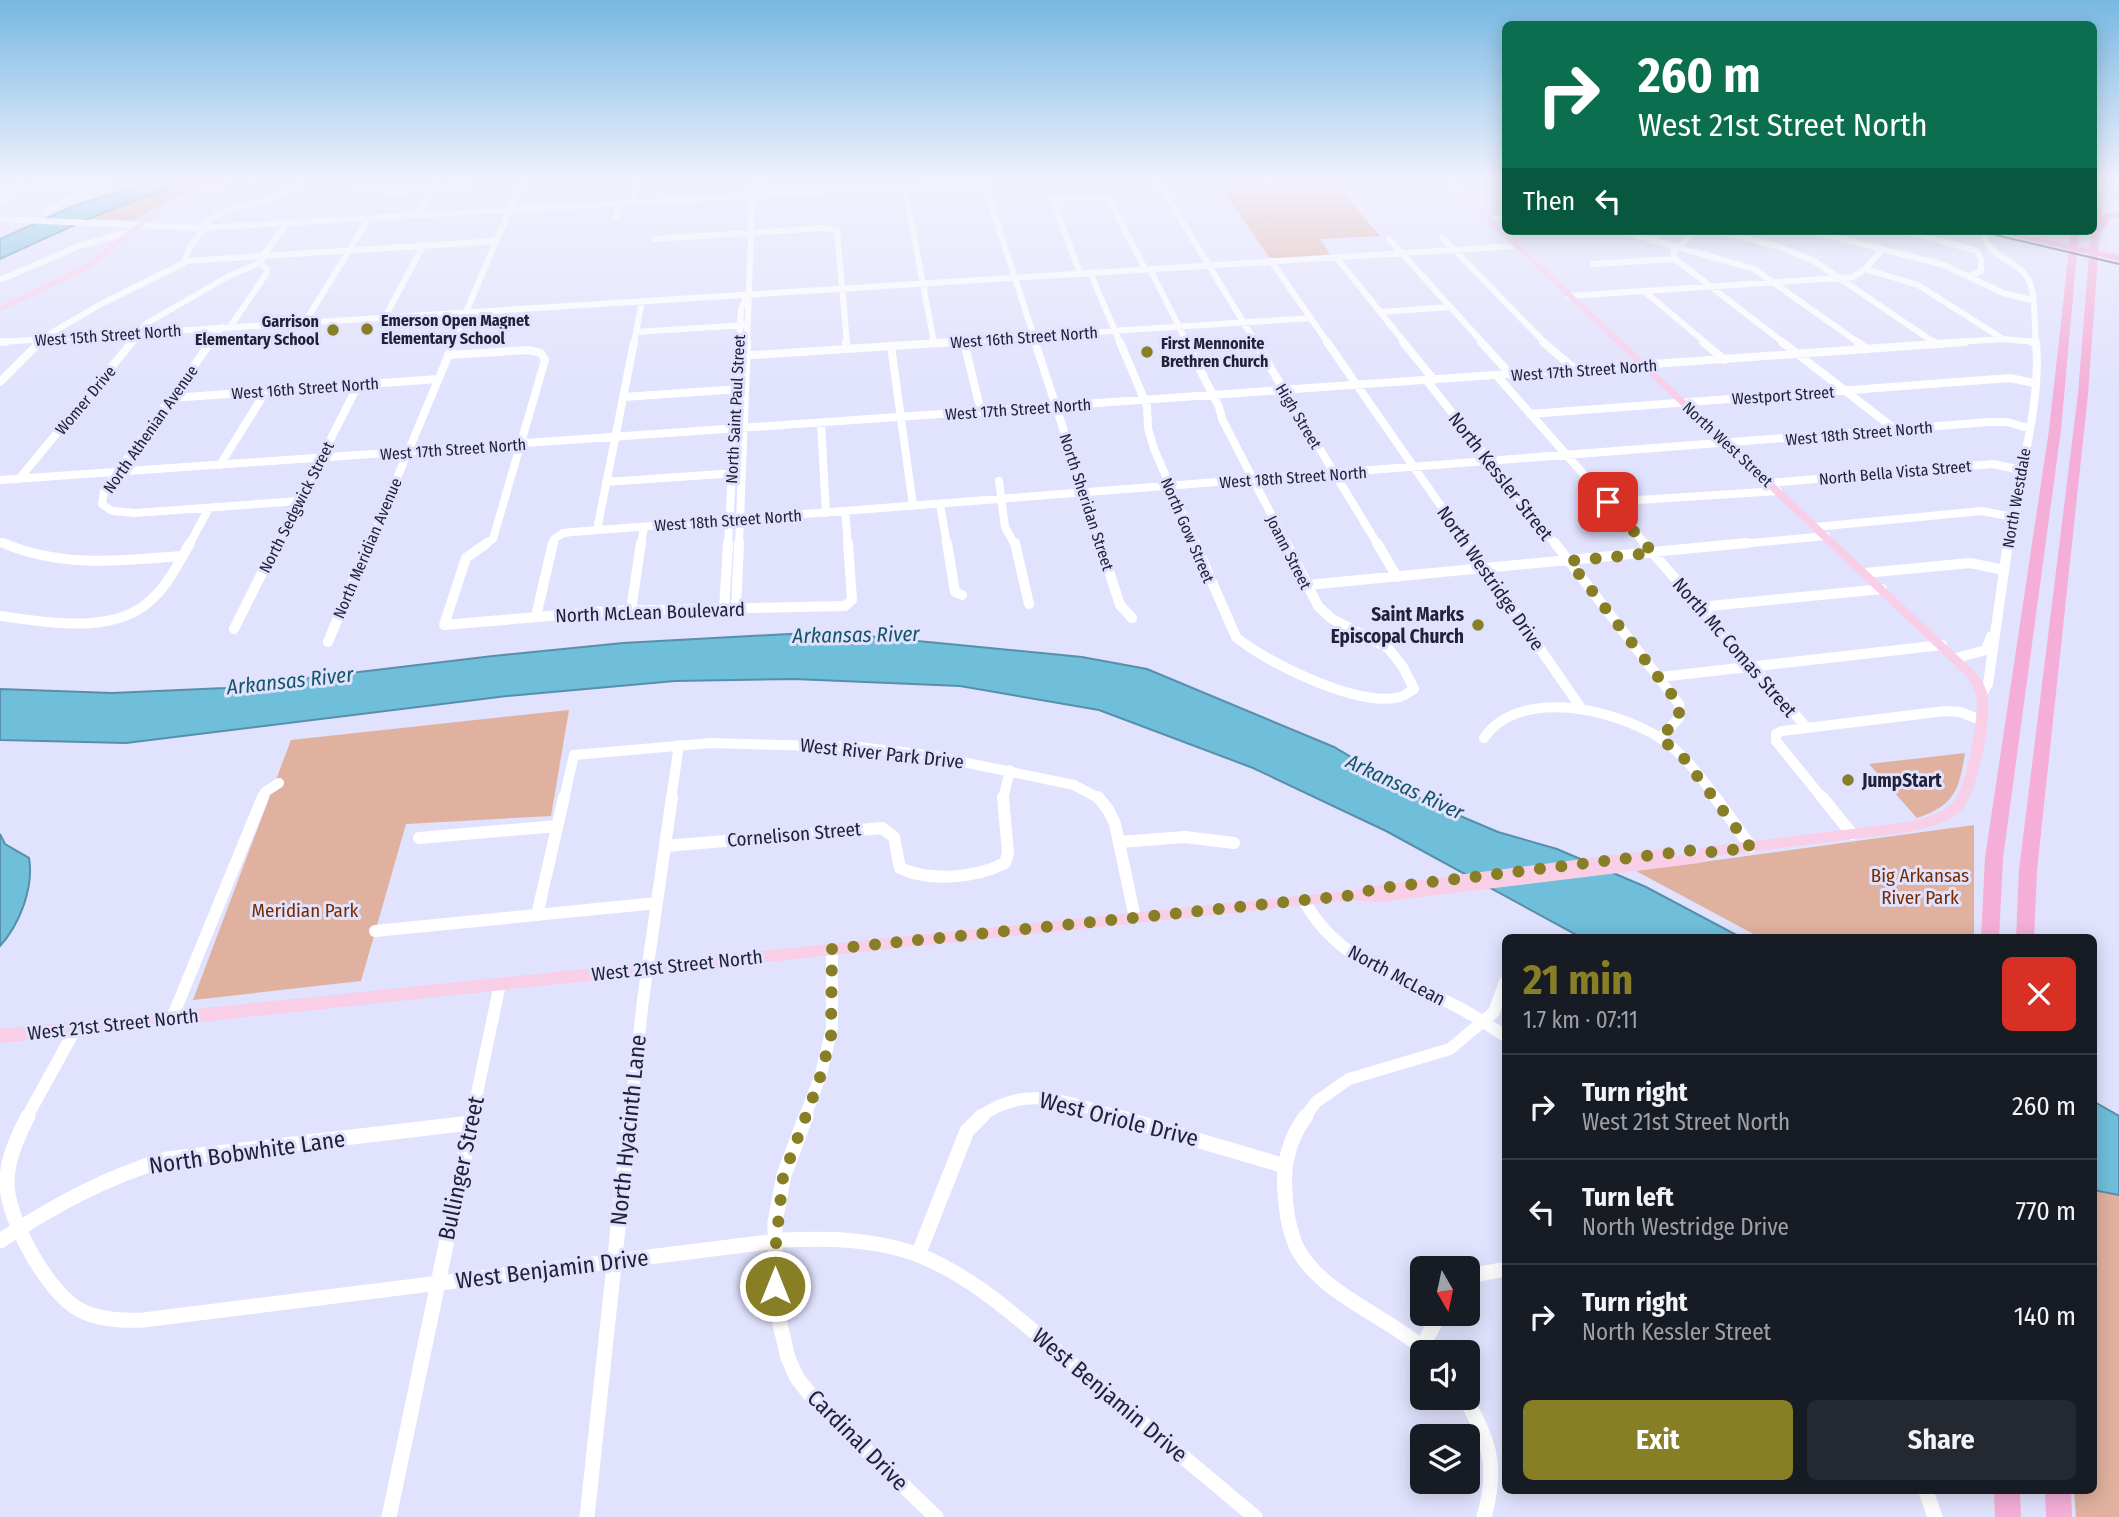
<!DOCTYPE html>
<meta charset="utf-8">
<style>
body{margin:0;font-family:"Fira Sans Condensed",sans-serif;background:#242831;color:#f1f3f6;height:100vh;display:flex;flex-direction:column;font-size:26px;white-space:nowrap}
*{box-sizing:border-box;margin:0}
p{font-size:23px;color:#9ea1a6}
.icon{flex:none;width:38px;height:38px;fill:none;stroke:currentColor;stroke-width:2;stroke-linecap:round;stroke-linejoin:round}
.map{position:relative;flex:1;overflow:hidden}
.details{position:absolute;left:1502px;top:934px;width:595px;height:560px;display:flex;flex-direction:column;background:#171b24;border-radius:10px;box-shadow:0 4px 18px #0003}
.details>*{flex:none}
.banner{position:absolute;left:1502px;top:21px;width:595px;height:214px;border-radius:10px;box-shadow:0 4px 18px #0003;background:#0b6e4f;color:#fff;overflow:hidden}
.needle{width:46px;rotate:171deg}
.controls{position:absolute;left:1410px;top:1256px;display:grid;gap:14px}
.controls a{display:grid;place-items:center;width:70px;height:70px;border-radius:10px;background:#171b24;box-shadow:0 4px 18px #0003;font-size:35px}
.pin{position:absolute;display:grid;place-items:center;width:60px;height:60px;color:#fff;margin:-30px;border-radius:14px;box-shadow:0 4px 10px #0006}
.me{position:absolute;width:77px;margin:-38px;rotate:0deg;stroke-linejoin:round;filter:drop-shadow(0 0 5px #0008)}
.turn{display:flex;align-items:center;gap:24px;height:147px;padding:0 21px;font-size:32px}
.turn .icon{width:91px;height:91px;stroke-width:2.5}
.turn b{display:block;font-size:49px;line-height:60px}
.then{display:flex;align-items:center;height:66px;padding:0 21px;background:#0003;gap:14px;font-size:26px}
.round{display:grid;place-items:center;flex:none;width:74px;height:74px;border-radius:10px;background:#242831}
.headline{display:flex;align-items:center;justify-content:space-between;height:119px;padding:0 21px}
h1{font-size:42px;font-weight:700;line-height:52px;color:#877e25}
.cta{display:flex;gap:14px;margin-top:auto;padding:14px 21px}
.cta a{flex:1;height:80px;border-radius:10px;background:#877e25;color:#fff;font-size:28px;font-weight:700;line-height:80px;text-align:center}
.cta a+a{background:#242831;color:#f1f3f6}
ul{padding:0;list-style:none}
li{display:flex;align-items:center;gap:21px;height:105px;padding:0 21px;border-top:2px solid #363941}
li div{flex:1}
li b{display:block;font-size:26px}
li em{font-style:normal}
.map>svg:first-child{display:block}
</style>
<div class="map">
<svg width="2119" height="1517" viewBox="0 0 2119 1517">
<rect width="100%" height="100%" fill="#e1e2fd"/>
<path fill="#e0b19e" d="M 192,182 L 225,182 L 174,198 L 134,220 L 87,219 L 147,194 Z
M 1308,182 L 1334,183 L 1380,236 L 1320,239 L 1331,256 L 1271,260 L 1221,188 Z
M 569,710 L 551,816 L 406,824 L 361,981 L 193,1000 L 291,740 Z
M 1965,753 C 1959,790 1955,805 1917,818 L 1869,764 Z
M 1974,825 L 1974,938 L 1761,938 L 1636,871 Z
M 2093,1185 L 2119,1193 L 2119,1517 L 2076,1517 L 2074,1491 L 2093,1491 Z"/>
<path fill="#6fbeda" stroke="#588faa" stroke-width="2" d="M 153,182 L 192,182 C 125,200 64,230 0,259 L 0,239 L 76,205 Z
M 825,632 L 1082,657 L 1147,669 L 1334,747 L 1425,801 L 1498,832 L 1557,849 L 1646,887 L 1742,938 L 1582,938 L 1386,831 L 1253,768 L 1099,710 L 960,686 L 794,679 L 675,681 L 507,696 L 126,743 L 0,740 L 0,689 L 112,693 L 225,688 L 493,656 L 623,643 Z
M 0,834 L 5,844 L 29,858 C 34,887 20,924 0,946 Z
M 2093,1101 L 2119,1116 L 2119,1195 L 2093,1190 Z"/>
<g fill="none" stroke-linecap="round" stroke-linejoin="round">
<path stroke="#fff" stroke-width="6" d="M 361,182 L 359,187 C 393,197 436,189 470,182
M 984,182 L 1036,343
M 1158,182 L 1256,343
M 905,187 L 934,343
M 0,188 L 108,182
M 632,203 L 637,182
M 0,204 L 22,186
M 47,211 L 84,191 L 92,182
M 417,215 L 435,185
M 616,218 L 620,203
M 0,219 L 200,228 L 985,182
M 1487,219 L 1505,218
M 200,228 C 231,197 269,210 300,182
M 1621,231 L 1754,269 L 1859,343
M 1696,231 L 1673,251 L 1675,259 L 1784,343
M 1718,231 L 1783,248 L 1814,261 L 1935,343
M 1811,231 L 1944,265 L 2003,293 L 2032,300
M 1906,231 L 1977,251 L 1981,259 L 1981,271 L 1970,276
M 1984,231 C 1984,258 2022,260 2030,283 C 2036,298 2034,327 2036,343
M 1442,237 L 1545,343
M 654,239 L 824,228 L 837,230 L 847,343
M 1389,239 L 1483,343
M 1336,257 L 1405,343
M 186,261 L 496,241
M 1271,261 L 1328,343
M 1593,264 L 1676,259
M 1150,269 L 1187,343
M 1865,269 L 1918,285 L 2003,339
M 1090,272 L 1120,343
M 1080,273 L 1052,198 L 1108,198 L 1145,269
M 0,280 L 79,246 L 128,232
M 1644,291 L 1706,343
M 1569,296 L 1853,277 L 1865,269 L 1883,249
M 1380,312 L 1450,307
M 385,317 L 423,246
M 305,322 L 369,218
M 230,327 L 266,274 L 267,269 L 261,264 L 263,255 L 289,222
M 636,332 L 745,325
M 0,342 L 1516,246
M 39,343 L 46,336 L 101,304 L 184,263 L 190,247 L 205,227
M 130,343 L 147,323 L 229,276 L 261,262
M 210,343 L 222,327
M 453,343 L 521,182
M 634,343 L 642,301
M 739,343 L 741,309 L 747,296
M 747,343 L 753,182
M 928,343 L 1311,318
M 1940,343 L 2003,339 L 2036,342"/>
<path stroke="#fff" stroke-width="8" d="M 0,342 L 5,342
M 211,342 L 104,491 L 102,504 L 112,511 L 135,513 L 299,501
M 846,342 L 847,349
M 964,342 L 981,412
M 1035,342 L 1101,545
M 1120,342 L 1147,406 L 1148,428 L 1154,449 L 1196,545
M 1186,342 L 1219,407 L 1222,419 L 1287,545
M 1255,342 L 1378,545
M 1327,342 L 1468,545
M 1403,342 L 1434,380
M 1481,342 L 1511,375
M 1543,342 L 1576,370
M 1703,342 L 1725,360
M 1782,342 L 1896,430
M 1857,342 L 1867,349
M 1933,342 L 1936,344
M 2032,342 L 2036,342
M 891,346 L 913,506
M 448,355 L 529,350 L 541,353 L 545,360 L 493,539 L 484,545
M 738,356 L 954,342
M 1497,376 L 1646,545
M 1427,381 L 1556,545
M 0,382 L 40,342
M 624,397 L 740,389
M 172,398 L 438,379
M 1530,414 L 2010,378 L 2034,383
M 821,423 L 826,513
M 220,465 L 266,391
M 19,479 L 132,342
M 0,480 L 1965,342
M 999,481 L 1005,527 L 1015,545
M 606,482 L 736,473
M 1769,483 L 1993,464 L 2021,470
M 1608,502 L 1778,491
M 940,504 L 947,545
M 845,511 L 848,545
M 1815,527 L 1982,511 L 2013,517
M 597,530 L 634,342
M 0,542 L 8,545
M 189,545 L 209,508
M 277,545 L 358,385
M 369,545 L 454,342
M 553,545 L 554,539 L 563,533 L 573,532 L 1989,422 L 2007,422 L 2028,428
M 641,545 L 644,527
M 728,545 L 739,342
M 739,545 L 747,342
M 1729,545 L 1826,536
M 2008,545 C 2017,482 2042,404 2036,342"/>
<path stroke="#fff" stroke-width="10" d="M 3,543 C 62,568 119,561 181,556
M 487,543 L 466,558 L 444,625 L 608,611 L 845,606 L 852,600 L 848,543
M 947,543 L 955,592 L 962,595
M 1015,543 L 1029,604
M 1100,543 L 1120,605 L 1132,618
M 1195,543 L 1236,637 C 1267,663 1359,708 1400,697 C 1405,696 1410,691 1414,689 L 1403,667 L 1388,648 L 1332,619 L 1318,606 L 1286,543
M 1377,543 L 1397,577
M 1467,543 L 1581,708
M 1555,543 L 1679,704 L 1679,718 L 1660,738
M 1644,543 L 1807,728
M 1865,573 L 1970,563 L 2004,570
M 1307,585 L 1747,543
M 1700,607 L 1882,589
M 736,609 L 739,543
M 631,610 L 641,543
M 724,610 L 728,543
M 0,616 C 47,622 116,636 153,598 C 169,583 179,562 190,543
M 536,616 L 553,543
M 234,629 L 277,543
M 328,642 L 369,543
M 1956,658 L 1986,650 L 1991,636
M 1660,677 L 1942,645
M 1982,693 L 1988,684 L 2008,543
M 1484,738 C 1521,684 1628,711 1671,746 C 1689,761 1703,780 1717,799
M 262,799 L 265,792 L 279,783
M 564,799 L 574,755 L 711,743 L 858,747 L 929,755 L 1074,785 L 1100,799
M 671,799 L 679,745
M 1003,799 L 1010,770
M 1823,799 L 1776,741 L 1776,734 L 1782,731 L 1945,711 L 1960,712 L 1981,720"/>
<path stroke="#fff" stroke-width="12" d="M 1098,797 L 1109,811 L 1115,824 L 1135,918
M 1715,797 L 1751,847
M 1822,797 L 1852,834
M 419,838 L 557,826
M 1119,842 L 1185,837 L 1234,843
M 665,846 L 882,828 L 894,837 L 900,868 C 930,882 976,878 1005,863 L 1008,853 L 1003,797
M 1304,900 C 1334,958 1394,976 1450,1003 C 1469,1012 1487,1024 1505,1036
M 537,915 L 564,797
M 375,931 L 657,903
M 172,1018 L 263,797
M 27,1117 L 76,1028
M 472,1117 L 500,984
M 630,1117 L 643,1000 L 672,797
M 805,1117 L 821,1074 L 832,1028 L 832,949
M 980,1117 C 1026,1082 1072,1104 1121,1117
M 1305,1117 L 1316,1102 L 1349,1079 L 1450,1049 L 1494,1012 L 1505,982"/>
<path stroke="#fff" stroke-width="15" d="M 28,1116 C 18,1136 7,1159 7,1182 C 6,1217 48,1294 80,1310 C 99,1320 122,1321 143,1320 L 785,1240 C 830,1238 873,1239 916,1254 C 976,1277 1023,1323 1072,1364 C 1133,1415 1194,1466 1255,1517
M 806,1116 L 784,1175 L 775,1222 L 776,1307 L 788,1358 L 797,1378 L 817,1403 L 936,1517
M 1115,1116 L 1285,1166
M 1306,1116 C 1290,1137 1282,1165 1285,1192 C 1286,1212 1289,1232 1298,1250 C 1323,1295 1391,1318 1429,1353
M 0,1241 C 53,1206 106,1177 167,1159 L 470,1123
M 918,1255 L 967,1131 L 982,1116
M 1468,1280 L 1475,1275 L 1505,1269
M 1426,1349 L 1426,1339 L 1440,1314
M 1465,1398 C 1490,1442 1498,1467 1484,1517
M 1926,1491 L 1935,1517
M 389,1517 L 473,1116
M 587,1517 L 630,1116"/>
<path fill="#f9cee7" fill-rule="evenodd" d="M 222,182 L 232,182 L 192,195 L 166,207 L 88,270 L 0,311 L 0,306 L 82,266 L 162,205 L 188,193 Z
M 1446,182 L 1453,182 L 1973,670 C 1979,677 1985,684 1987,693 C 1993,716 1978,789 1963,808 C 1950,823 1927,827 1909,832 L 1715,856 L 1700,863 L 1379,902 L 1354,900 L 0,1043 L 0,1029 L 1358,890 L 1364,887 L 1669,848 L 1674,849 L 1676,853 L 1674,856 L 1698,853 L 1700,848 L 1705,847 L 1909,822 C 1924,818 1943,814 1954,801 C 1967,785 1980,715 1976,694 C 1974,687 1970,681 1965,675 Z
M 1993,231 L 2005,231 L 2021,235 L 2024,232 L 2119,254 L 2119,258 L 2033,238 L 2030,241 Z"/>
<path fill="#f5aed7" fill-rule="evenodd" d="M 2095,182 L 2106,182 L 2119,194 L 2119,202 L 2103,188 L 2101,220 L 2105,214 L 2119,212 L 2119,218 L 2111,218 L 2100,232 L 2098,251 L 2119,255 L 2119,261 L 2098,256 L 2088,394 L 2037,870 L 2034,938 L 2016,938 L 2019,870 L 2078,394 L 2089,254 L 2077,252 L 2061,430 L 2003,858 L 1999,938 L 1981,938 L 1985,858 L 2049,430 L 2069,250 L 2012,236 L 2016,233 L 2069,245 L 2071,231 L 2079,231 L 2078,247 L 2089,249 L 2091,232 L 2093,231 Z
M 1994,1491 L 2020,1491 L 2021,1517 L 1995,1517 Z
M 2045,1491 L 2071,1491 L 2072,1517 L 2046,1517 Z"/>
<path stroke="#62627b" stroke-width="2" d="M 1979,231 L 2119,264"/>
</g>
<linearGradient id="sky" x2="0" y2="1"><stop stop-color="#77b8e2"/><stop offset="0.46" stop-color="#f2f2fe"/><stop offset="1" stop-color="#f2f2fe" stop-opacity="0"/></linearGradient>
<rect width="2119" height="394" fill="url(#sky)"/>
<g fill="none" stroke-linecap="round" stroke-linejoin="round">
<path stroke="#877e25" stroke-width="12" stroke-dasharray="0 21.6" d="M 775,1286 L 774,1262 L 783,1177 L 819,1081 L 831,1036 L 832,949 L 1354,895 L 1374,889 L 1695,850 L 1711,852 L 1751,848 L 1683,757 L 1660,738 L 1679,718 L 1679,704 L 1569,561 L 1653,553 L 1608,502"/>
</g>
<g fill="#877e25" stroke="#e1e2fd" stroke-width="2.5">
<circle cx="367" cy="329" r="7"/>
<circle cx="333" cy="330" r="7"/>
<circle cx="1147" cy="352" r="7"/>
<circle cx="1478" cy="625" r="7"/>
<circle cx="1848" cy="780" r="7"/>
</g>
<g text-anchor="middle" stroke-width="6" stroke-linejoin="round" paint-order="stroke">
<g font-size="16" font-weight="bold" fill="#222139" stroke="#e1e2fd" text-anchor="start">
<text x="381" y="326">Emerson Open Magnet<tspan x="381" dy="18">Elementary School</tspan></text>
<text x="319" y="327" text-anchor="end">Garrison<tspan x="319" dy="18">Elementary School</tspan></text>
<text x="1161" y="349">First Mennonite<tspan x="1161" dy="18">Brethren Church</tspan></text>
</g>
<g font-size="16" fill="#222139" stroke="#e1e2fd">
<text transform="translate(108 335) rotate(-4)" y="6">West 15th Street North</text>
<text transform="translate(1024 337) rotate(-4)" y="6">West 16th Street North</text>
<text transform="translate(1584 370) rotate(-4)" y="6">West 17th Street North</text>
<text transform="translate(305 388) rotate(-4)" y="6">West 16th Street North</text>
<text transform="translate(1783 395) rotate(-4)" y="6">Westport Street</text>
<text transform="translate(85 400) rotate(-50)" y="6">Womer Drive</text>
<text transform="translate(735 409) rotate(-87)" y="6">North Saint Paul Street</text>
<text transform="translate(1018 409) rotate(-4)" y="6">West 17th Street North</text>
<text transform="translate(1299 416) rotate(59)" y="6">High Street</text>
<text transform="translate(150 429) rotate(-55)" y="6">North Athenian Avenue</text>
<text transform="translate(1859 433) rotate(-5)" y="6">West 18th Street North</text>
<text transform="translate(1728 444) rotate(43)" y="6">North West Street</text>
<text transform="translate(453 449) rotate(-4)" y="6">West 17th Street North</text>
<text transform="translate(1895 472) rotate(-5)" y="6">North Bella Vista Street</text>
<text transform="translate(1293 477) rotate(-4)" y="6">West 18th Street North</text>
<text transform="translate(2016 498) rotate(-80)" y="6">North Westdale</text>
<text transform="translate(1087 502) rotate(72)" y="6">North Sheridan Street</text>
<text transform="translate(296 507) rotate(-63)" y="6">North Sedgwick Street</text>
<text transform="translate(728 520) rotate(-4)" y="6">West 18th Street North</text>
<text transform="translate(1188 530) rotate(67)" y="6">North Gow Street</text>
<text transform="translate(367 548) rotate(-67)" y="6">North Meridian Avenue</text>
<text transform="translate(1289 552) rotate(63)" y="6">Joann Street</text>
</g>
<g font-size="19" fill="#222139" stroke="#e1e2fd">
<text transform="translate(1501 476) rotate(52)" y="7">North Kessler Street</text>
<text transform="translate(1491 578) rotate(55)" y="7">North Westridge Drive</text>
<text transform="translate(650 612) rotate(-2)" y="7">North McLean Boulevard</text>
<text transform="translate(1735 647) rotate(49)" y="7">North Mc Comas Street</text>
<text transform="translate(882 753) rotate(6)" y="7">West River Park Drive</text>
<text transform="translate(794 834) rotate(-5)" y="7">Cornelison Street</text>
<text transform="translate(677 965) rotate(-6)" y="7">West 21st Street North</text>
<text transform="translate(1397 975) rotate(28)" y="7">North McLean</text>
<text transform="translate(113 1024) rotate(-6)" y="7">West 21st Street North</text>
</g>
<g font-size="19" font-weight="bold" fill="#222139" stroke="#e1e2fd" text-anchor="end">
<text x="1464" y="621">Saint Marks<tspan x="1464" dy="22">Episcopal Church</tspan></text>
<text x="1862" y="787" text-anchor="start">JumpStart</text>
</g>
<g font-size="19" fill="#772b00" stroke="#e1e2fd">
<text x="1920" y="882">Big Arkansas<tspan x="1920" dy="22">River Park</tspan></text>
<text x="305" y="917">Meridian Park</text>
</g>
<g font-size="21" font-style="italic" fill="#145569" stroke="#e1e2fd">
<text transform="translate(856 635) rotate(-1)" y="7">Arkansas River</text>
<text transform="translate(290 681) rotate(-6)" y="7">Arkansas River</text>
<text transform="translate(1405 787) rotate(25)" y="7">Arkansas River</text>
</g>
<g font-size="23" fill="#222139" stroke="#e1e2fd">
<text transform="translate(1119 1119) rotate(14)" y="8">West Oriole Drive</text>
<text transform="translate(628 1130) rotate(-84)" y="8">North Hyacinth Lane</text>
<text transform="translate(247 1152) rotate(-8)" y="8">North Bobwhite Lane</text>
<text transform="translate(461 1168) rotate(-78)" y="8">Bullinger Street</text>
<text transform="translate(552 1269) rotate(-7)" y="8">West Benjamin Drive</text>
<text transform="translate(1110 1395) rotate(40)" y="8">West Benjamin Drive</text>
<text transform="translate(858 1440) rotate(45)" y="8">Cardinal Drive</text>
</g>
</g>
</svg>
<div class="controls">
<a><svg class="needle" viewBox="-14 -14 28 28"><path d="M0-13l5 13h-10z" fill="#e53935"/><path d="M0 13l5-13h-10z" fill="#9ea1a6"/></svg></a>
<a><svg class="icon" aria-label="sound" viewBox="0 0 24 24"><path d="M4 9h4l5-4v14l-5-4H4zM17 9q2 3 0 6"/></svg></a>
<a><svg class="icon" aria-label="layers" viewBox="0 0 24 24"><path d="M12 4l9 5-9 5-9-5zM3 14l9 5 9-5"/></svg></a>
</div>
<div class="pin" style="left:1608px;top:502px;background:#d93025"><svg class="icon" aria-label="arrive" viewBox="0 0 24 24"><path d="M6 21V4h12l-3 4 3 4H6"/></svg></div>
<svg class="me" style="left:775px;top:1286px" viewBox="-20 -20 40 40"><circle r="17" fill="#877e25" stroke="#fff" stroke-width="3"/><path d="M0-11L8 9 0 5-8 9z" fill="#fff"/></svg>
<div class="banner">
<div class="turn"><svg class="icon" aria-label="right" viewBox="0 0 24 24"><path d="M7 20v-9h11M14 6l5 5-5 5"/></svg><div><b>260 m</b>West 21st Street North</div></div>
<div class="then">Then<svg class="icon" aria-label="left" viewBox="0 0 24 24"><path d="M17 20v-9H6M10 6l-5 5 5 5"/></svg></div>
</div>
<section class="details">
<div class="headline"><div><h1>21 min</h1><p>1.7 km · 07:11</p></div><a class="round" style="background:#d93025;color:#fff"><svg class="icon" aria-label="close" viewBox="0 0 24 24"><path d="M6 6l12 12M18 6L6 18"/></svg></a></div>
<ul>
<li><svg class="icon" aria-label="right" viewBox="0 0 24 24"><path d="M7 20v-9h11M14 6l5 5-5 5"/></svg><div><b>Turn right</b><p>West 21st Street North</p></div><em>260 m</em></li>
<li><svg class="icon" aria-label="left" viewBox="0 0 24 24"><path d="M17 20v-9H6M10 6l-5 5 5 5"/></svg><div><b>Turn left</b><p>North Westridge Drive</p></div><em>770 m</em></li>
<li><svg class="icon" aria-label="right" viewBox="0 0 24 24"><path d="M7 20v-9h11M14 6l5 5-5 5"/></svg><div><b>Turn right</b><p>North Kessler Street</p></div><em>140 m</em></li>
</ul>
<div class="cta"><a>Exit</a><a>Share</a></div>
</section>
</div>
